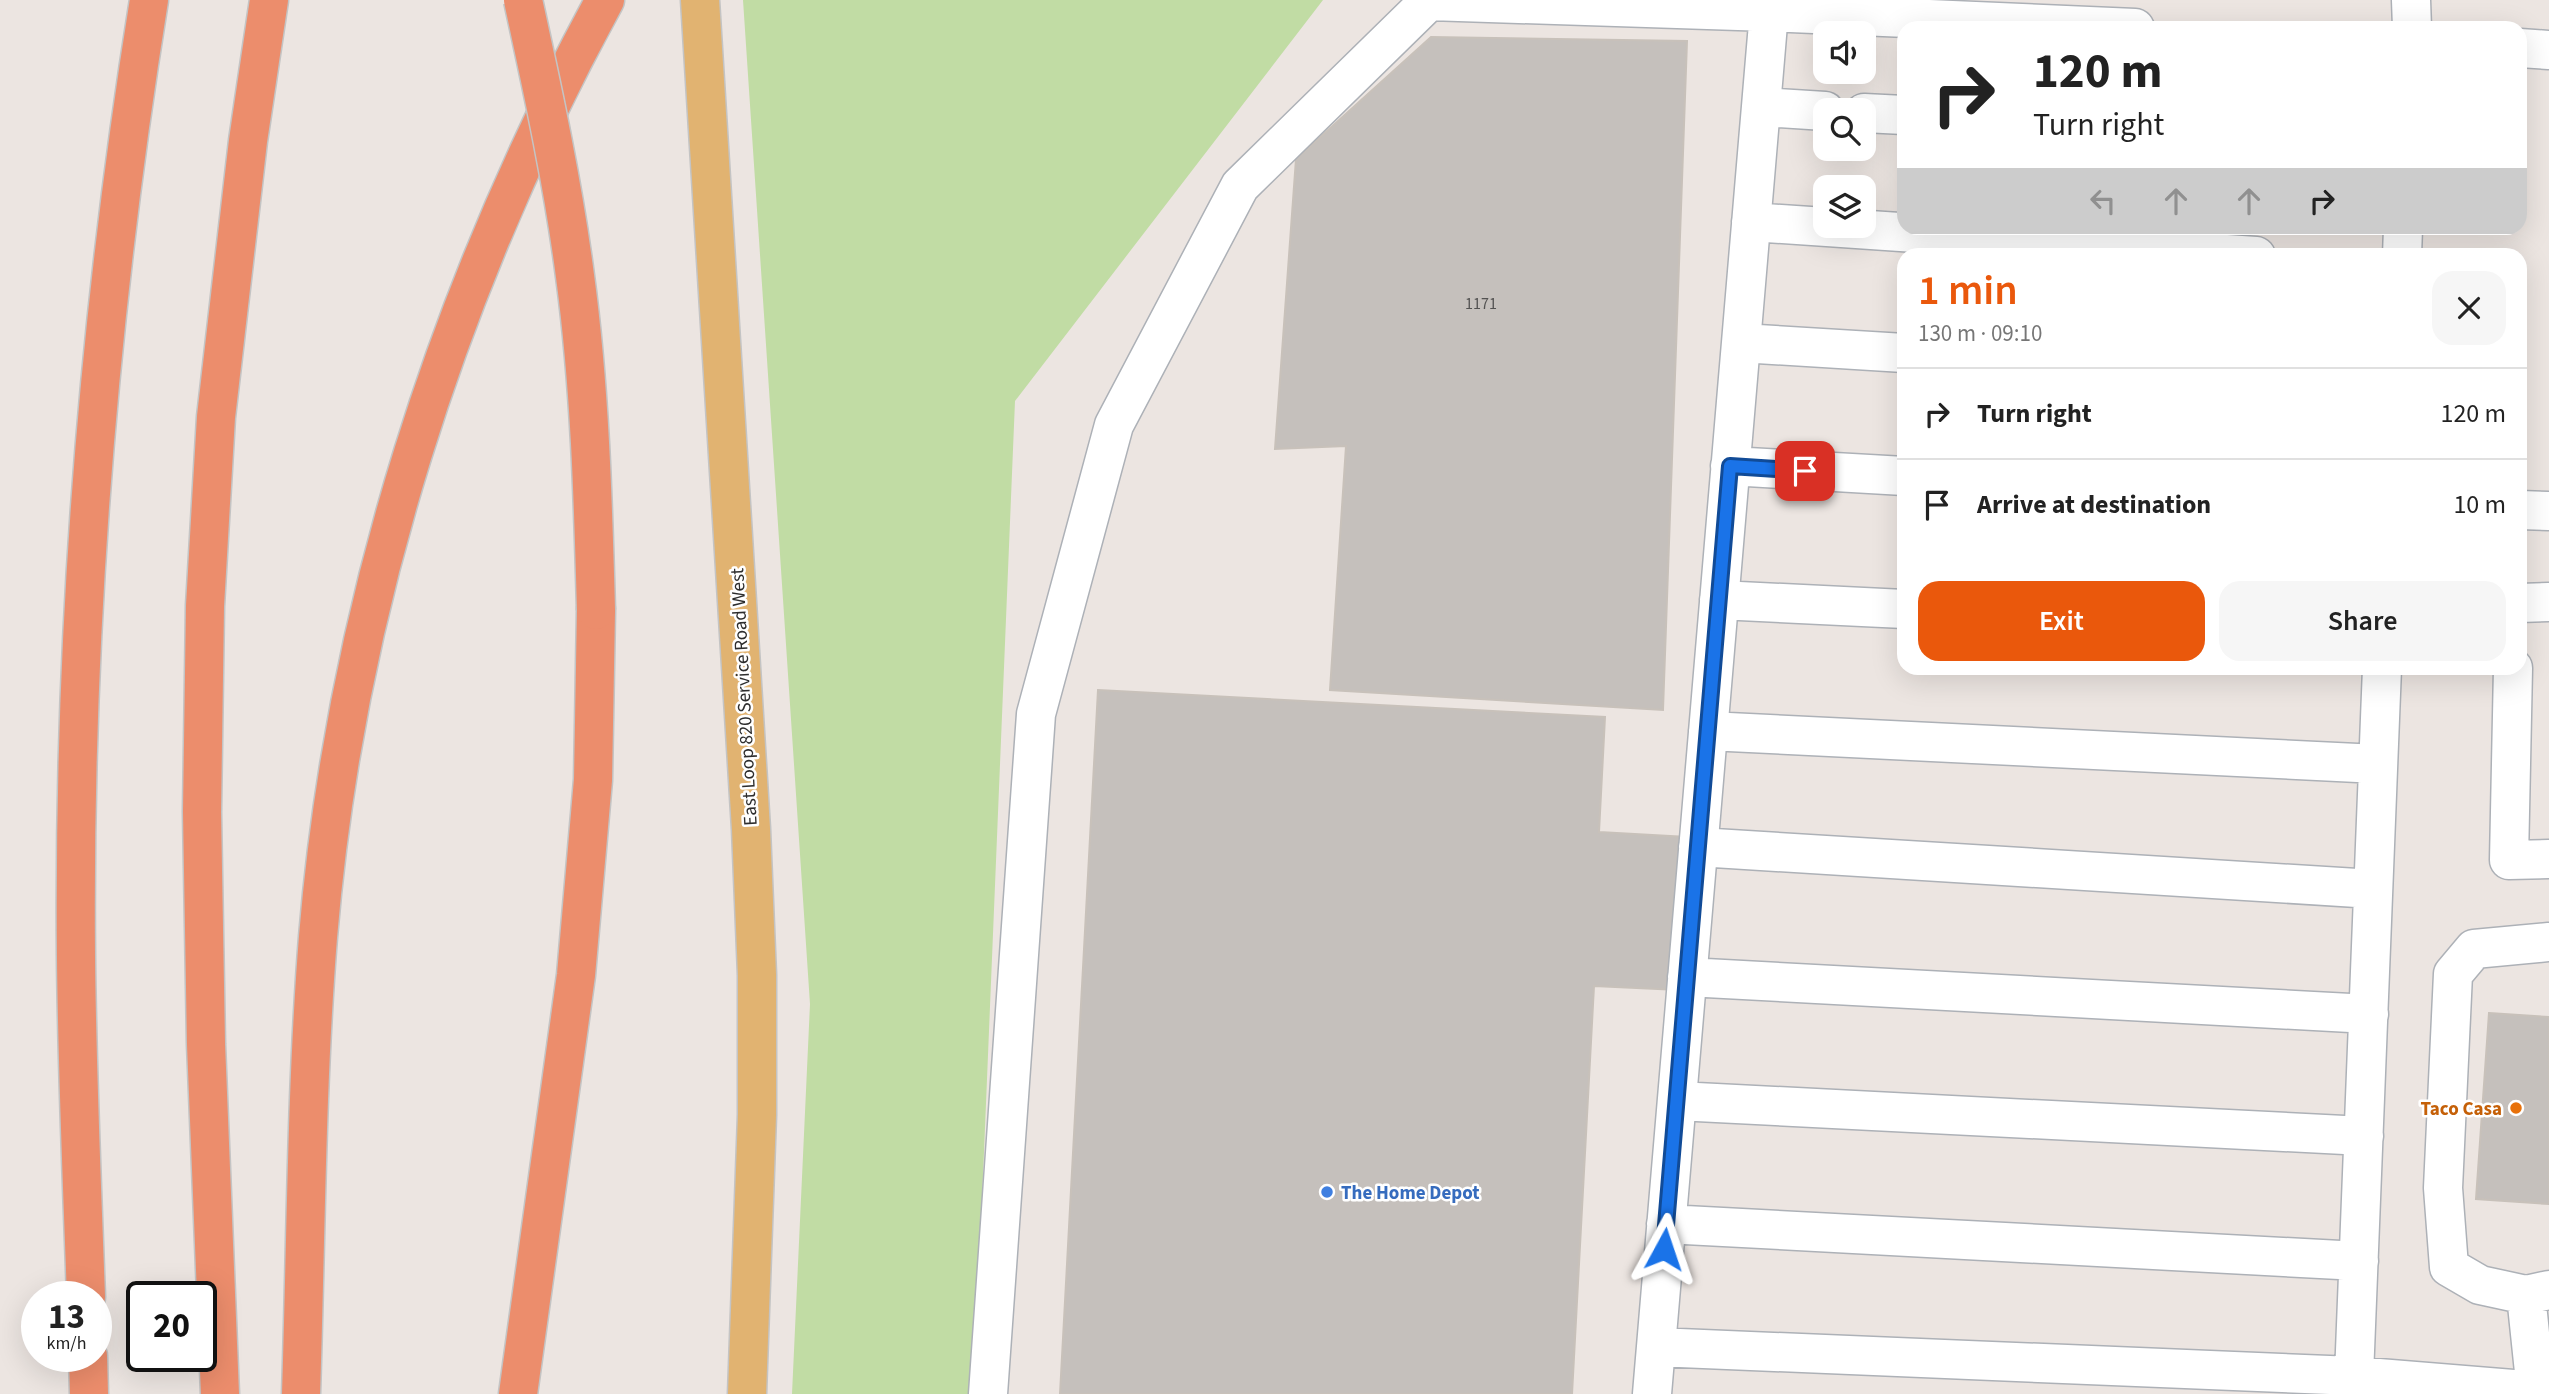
<!DOCTYPE html>
<meta charset="utf-8">
<style>
body{margin:0;font-family:"Source Sans 3",sans-serif;background:#f6f6f6;color:#222;height:100vh;display:flex;flex-direction:column;font-size:26px;white-space:nowrap}
*{box-sizing:border-box;margin:0}
p{font-size:23px;color:#767676}
.icon{flex:none;width:38px;height:38px;fill:none;stroke:currentColor;stroke-width:2;stroke-linecap:round;stroke-linejoin:round}
.map{position:relative;flex:1;overflow:hidden}
.sheet{position:absolute;left:1897px;top:248px;width:630px;height:427px;display:flex;flex-direction:column;background:#fff;border-radius:21px;box-shadow:0 7px 28px #0002}
.sheet>*{flex:none}
.hud{position:absolute;left:1897px;top:21px;width:630px;height:214px;border-radius:21px;box-shadow:0 7px 28px #0002;background:#fff;color:#222;overflow:hidden}
.buttons{position:absolute;left:1813px;top:21px;display:grid;gap:14px}
.buttons a{display:grid;place-items:center;width:63px;height:63px;border-radius:14px;background:#fff;box-shadow:0 7px 28px #0002;font-size:35px}
.speed{position:absolute;left:21px;top:1281px;display:flex;gap:14px;font-size:35px;font-weight:700;text-align:center}
.speed>*{display:grid;place-content:center;width:91px;height:91px;border-radius:50%;background:#fff;box-shadow:0 7px 28px #0002;line-height:1}
.speed small{font-size:18px;font-weight:400}
.speed .limit{border:4px solid #111;border-radius:10px;background:#fff;color:#111}
.pin{position:absolute;display:grid;place-items:center;width:60px;height:60px;color:#fff;margin:-30px;border-radius:14px;box-shadow:0 4px 10px #0006}
.me{position:absolute;width:77px;margin:-38px;rotate:5deg;stroke-linejoin:round;filter:drop-shadow(0 0 5px #0008)}
.turn{display:flex;align-items:center;gap:24px;height:147px;padding:0 21px;font-size:32px}
.turn .icon{width:91px;height:91px;stroke-width:2.5}
.turn b{display:block;font-size:49px;line-height:60px}
.lanes{display:flex;align-items:center;height:66px;padding:0 21px;background:#0003;justify-content:center;gap:35px;direction:ltr}
.lanes .off{opacity:.35}
.round{display:grid;place-items:center;flex:none;width:74px;height:74px;border-radius:21px;background:#f6f6f6}
.head{display:flex;align-items:center;justify-content:space-between;height:119px;padding:0 21px}
h1{font-size:42px;font-weight:600;line-height:52px;color:#ea580c}
.primary-button{display:flex;gap:14px;margin-top:auto;padding:14px 21px}
.primary-button a{flex:1;height:80px;border-radius:21px;background:#ea580c;color:#fff;font-size:28px;font-weight:600;line-height:80px;text-align:center}
.primary-button a+a{background:#f6f6f6;color:#222}
ul{padding:0;list-style:none}
li{display:flex;align-items:center;gap:21px;height:91px;padding:0 21px;border-top:2px solid #e0e0e0}
li div{flex:1}
li b{display:block;font-size:26px}
li em{font-style:normal}
.map>svg:first-child{display:block}
</style>
<div class="map">
<svg width="2549" height="1394" viewBox="0 0 2549 1394">
<rect width="100%" height="100%" fill="#ece5e1"/>
<path fill="#c1dca4" d="M 743,0 L 1323,0 L 1015,401 L 974,1394 L 792,1394 L 810,1004 Z"/>
<path fill="#c5c0bc" stroke="#c8c1ba" stroke-width="2" d="M 1431,37 L 1687,41 L 1663,710 L 1330,690 L 1346,446 L 1275,449 L 1296,159 Z
M 1098,690 L 1605,717 L 1599,832 L 1687,837 L 1678,990 L 1594,986 L 1572,1394 L 1060,1394 Z
M 2489,1013 L 2549,1017 L 2549,1204 L 2476,1199 Z"/>
<g fill="none" stroke-linecap="round" stroke-linejoin="round">
<g stroke="#adb1b7" stroke-width="41">
<path id="minor" d="M 2411,0 L 2412,28
M 2520,48 L 2549,50
M 1761,107 L 1825,111
M 1864,113 L 1904,115
M 1751,222 L 2256,256
M 2402,256 L 2403,228
M 1741,343 L 1904,353
M 1730,466 L 1904,476
M 2520,510 L 2549,511
M 1719,600 L 1904,609
M 2520,603 L 2549,602
M 2513,668 L 2509,860 L 2549,859
M 1708,731 L 2378,764
M 1698,847 L 2373,889
M 1687,977 L 2369,1014
M 1677,1101 L 2364,1136
M 1666,1224 L 2359,1261
M 2526,1295 L 2480,1285 L 2449,1267 L 2443,1188 L 2453,974 L 2474,949 L 2549,942
M 1656,1347 L 2354,1376 L 2549,1392
M 2536,1391 L 2526,1295 L 2549,1290
M 988,1394 L 1036,714 L 1114,425 L 1240,186 L 1429,1 L 1769,12
M 1652,1394 L 1769,12 L 2135,28
M 2346,1394 L 2354,1376 L 2382,668"/>
</g>
<g stroke="#c4c4c4" stroke-width="41">
<path id="major" d="M 700,0 L 751,829 L 757,975 L 757,1115 L 747,1394"/>
</g>
<g stroke="#c4c4c4" stroke-width="41">
<path id="highway" d="M 86,1297 C 82,1184 77,1070 76,957 C 73,637 98,316 149,0
M 88,1356 L 89,1394
M 220,1394 L 206,1044 L 202,812 L 205,606 L 216,417 L 248,141 L 269,0
M 301,1394 C 306,1242 306,1089 318,937 C 345,610 448,288 605,0
M 518,1394 L 576,975 L 593,780 L 596,610"/>
</g>
<use href="#minor" stroke="#fff" stroke-width="38"/>
<use href="#major" stroke="#e1b371" stroke-width="38"/>
<use href="#highway" stroke="#ec8d6c" stroke-width="38"/>
<g stroke="#c4c4c4" stroke-width="41" stroke-linecap="butt">
<path id="highway-bridge" d="M 523,0 C 543,92 563,183 575,276 C 590,387 593,499 596,610"/>
</g>
<use href="#highway-bridge" stroke="#ec8d6c" stroke-width="38"/>
</g>
<g fill="none" stroke-linecap="round" stroke-linejoin="round">
<g stroke="#114b97" stroke-width="18">
<path id="route" d="M 1664,1249 L 1730,466 L 1805,471"/>
</g>
<use href="#route" stroke="#1a73e8" stroke-width="12"/>
</g>
<circle fill="#e8710a" stroke="#fff" stroke-width="2.5" cx="2516" cy="1108" r="7"/>
<circle fill="#3f7fe0" stroke="#fff" stroke-width="2.5" cx="1327" cy="1192" r="7"/>
<g text-anchor="middle" stroke-width="5" stroke-linejoin="round" paint-order="stroke">
<g font-size="16" fill="#535251">
<text x="1481" y="309">1171</text>
</g>
<g font-size="19" fill="#2d2d2d" stroke="#fff">
<text transform="translate(743 697) rotate(-93)" y="7">East Loop 820 Service Road West</text>
</g>
<g font-size="19" font-weight="bold" fill="#c56008" stroke="#fff" text-anchor="end">
<text x="2502" y="1115">Taco Casa</text>
</g>
<g font-size="19" font-weight="bold" fill="#366cbe" stroke="#fff" text-anchor="start">
<text x="1341" y="1199">The Home Depot</text>
</g>
</g>
</svg>
<div class="buttons">
<a><svg class="icon" aria-label="sound" viewBox="0 0 24 24"><path d="M4 9h4l5-4v14l-5-4H4zM17 9q2 3 0 6"/></svg></a>
<a><svg class="icon" aria-label="search" viewBox="0 0 24 24"><circle cx="10" cy="10" r="6"/><path d="M15 15l6 6"/></svg></a>
<a><svg class="icon" aria-label="layers" viewBox="0 0 24 24"><path d="M12 4l9 5-9 5-9-5zM3 14l9 5 9-5"/></svg></a>
</div>
<div class="speed"><div>13<small>km/h</small></div><div class="limit">20</div></div>
<div class="pin" style="left:1805px;top:471px;background:#d93025"><svg class="icon" aria-label="arrive" viewBox="0 0 24 24"><path d="M6 21V4h12l-3 4 3 4H6"/></svg></div>
<svg class="me" style="left:1664px;top:1249px" viewBox="-20 -20 40 40"><path d="M0-17L14 15 0 8-14 15z" fill="#1a73e8" stroke="#fff" stroke-width="4"/></svg>
<div class="hud">
<div class="turn"><svg class="icon" aria-label="right" viewBox="0 0 24 24"><path d="M7 20v-9h11M14 6l5 5-5 5"/></svg><div><b>120 m</b>Turn right</div></div>
<div class="lanes"><svg class="icon off" aria-label="left" viewBox="0 0 24 24"><path d="M17 20v-9H6M10 6l-5 5 5 5"/></svg><svg class="icon off" aria-label="ahead" viewBox="0 0 24 24"><path d="M12 20V5M6 11l6-6 6 6"/></svg><svg class="icon off" aria-label="ahead" viewBox="0 0 24 24"><path d="M12 20V5M6 11l6-6 6 6"/></svg><svg class="icon" aria-label="right" viewBox="0 0 24 24"><path d="M7 20v-9h11M14 6l5 5-5 5"/></svg></div>
</div>
<section class="sheet">
<div class="head"><div><h1>1 min</h1><p>130 m · 09:10</p></div><a class="round"><svg class="icon" aria-label="close" viewBox="0 0 24 24"><path d="M6 6l12 12M18 6L6 18"/></svg></a></div>
<ul>
<li><svg class="icon" aria-label="right" viewBox="0 0 24 24"><path d="M7 20v-9h11M14 6l5 5-5 5"/></svg><div><b>Turn right</b></div><em>120 m</em></li>
<li><svg class="icon" aria-label="arrive" viewBox="0 0 24 24"><path d="M6 21V4h12l-3 4 3 4H6"/></svg><div><b>Arrive at destination</b></div><em>10 m</em></li>
</ul>
<div class="primary-button"><a>Exit</a><a>Share</a></div>
</section>
</div>
